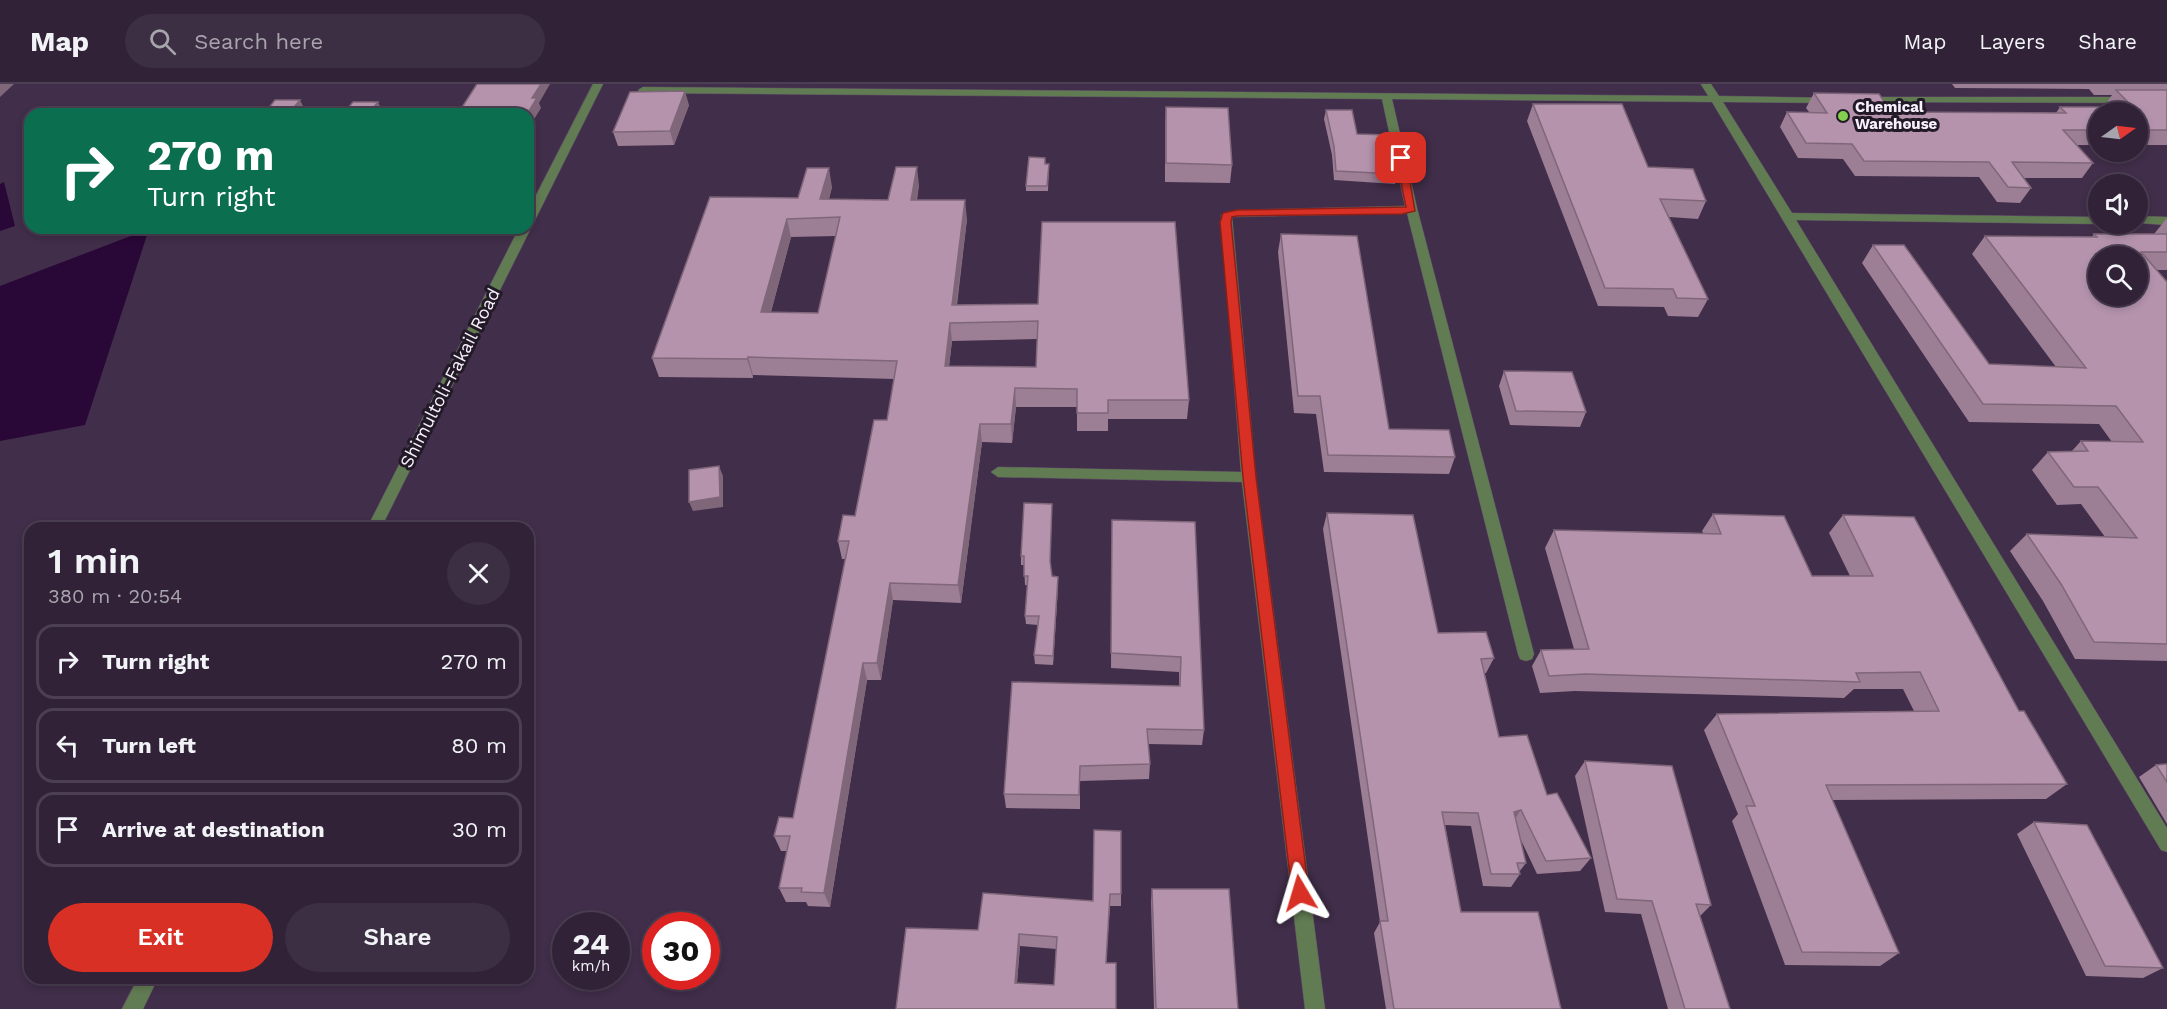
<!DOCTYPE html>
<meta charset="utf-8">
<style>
body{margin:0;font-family:"Work Sans",sans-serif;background:#3d2f43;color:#f1f3f6;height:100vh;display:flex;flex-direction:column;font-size:22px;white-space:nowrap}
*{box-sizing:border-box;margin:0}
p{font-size:20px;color:#a8a4ae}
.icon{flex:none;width:33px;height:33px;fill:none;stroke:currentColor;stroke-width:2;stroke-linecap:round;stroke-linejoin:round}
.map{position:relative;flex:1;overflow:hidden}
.details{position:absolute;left:24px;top:438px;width:510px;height:462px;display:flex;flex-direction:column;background:#312238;border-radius:18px;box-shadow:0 3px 9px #0003,0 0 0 2px #4c3f53}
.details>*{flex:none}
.guide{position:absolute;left:24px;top:24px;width:510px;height:126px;border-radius:18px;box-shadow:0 3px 9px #0003,0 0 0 2px #4c3f53;background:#0b6e4f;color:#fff;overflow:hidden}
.needle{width:39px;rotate:76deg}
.fabs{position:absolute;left:2088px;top:18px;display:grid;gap:12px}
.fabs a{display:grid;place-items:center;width:60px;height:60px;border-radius:50%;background:#312238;box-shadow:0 3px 9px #0003,0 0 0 2px #4c3f53;font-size:30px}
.speed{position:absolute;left:552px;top:828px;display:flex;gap:12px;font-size:30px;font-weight:700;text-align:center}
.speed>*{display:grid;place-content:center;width:78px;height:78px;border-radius:50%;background:#312238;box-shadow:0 3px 9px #0003,0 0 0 2px #4c3f53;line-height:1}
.speed small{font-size:15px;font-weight:400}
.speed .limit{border:9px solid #d22;background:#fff;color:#111}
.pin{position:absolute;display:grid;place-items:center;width:51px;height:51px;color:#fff;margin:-26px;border-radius:12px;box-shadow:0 3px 9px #0006}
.me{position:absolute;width:66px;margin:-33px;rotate:353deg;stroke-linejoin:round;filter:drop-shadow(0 0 4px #0008)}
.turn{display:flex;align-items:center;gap:21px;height:126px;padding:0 24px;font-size:27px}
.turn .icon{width:78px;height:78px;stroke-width:2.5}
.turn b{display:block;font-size:42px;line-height:51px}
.round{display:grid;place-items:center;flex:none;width:63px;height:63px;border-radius:32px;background:#3d2f43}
.headline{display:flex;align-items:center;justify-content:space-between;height:102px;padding:0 24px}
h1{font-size:36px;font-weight:600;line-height:45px}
.button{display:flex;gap:12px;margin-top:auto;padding:12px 24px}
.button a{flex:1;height:69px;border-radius:36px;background:#d93025;color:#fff;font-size:24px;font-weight:600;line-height:69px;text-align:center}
.button a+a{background:#3d2f43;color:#f1f3f6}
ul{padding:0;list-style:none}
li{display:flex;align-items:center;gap:18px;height:75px;margin:0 12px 9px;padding:0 12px;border:3px solid #4c3f53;border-radius:18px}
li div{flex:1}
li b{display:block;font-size:22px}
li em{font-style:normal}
header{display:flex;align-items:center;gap:36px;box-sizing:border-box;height:84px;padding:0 30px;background:#312238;border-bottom:2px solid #4c3f53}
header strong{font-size:28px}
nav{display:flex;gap:33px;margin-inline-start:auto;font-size:21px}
.search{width:420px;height:54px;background:#3d2f43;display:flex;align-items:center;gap:15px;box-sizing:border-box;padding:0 21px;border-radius:33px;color:#a8a4ae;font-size:22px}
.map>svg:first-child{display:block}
</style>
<header>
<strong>Map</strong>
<div class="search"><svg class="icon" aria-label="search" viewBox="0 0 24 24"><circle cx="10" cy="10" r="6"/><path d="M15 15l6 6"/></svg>Search here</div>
<nav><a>Map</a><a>Layers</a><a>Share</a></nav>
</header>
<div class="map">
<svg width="2167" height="925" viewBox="0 0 2167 925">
<rect width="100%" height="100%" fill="#412e4a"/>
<path fill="#290737" d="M 4,98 L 15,142 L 0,147 L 0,100 Z
M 149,145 L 85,341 L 0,357 L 0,202 Z"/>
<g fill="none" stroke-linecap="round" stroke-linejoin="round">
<g stroke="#5e4d67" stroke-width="1">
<path id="minor" d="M 593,0 L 603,0 L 534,138 L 529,141 L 531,144 L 381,444 L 367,444 L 519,144 L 528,144 L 528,127 Z
M 1701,0 L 1711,0 L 1719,12 L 1835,14 L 1835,18 L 1831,19 L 1723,18 L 1792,129 L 2098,133 L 2098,140 L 1796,136 L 2167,744 L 2167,768 L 2161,766 L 1712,18 L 1392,15 L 1417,124 L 1534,570 L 1532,575 L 1526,577 L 1520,575 L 1518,570 L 1407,129 L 1232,133 L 1256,393 L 1325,925 L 1305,925 L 1242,398 L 998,393 L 991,388 L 998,383 L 1241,388 L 1221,131 L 1237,126 L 1405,122 L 1382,15 L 643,9 L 638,6 L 643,3 L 1708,12 Z
M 1864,13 L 2167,13 L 2167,19 L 1860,18 L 1860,14 Z
M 2138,132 L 2167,133 L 2167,141 L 2138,139 Z
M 138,894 L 158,894 L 143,925 L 122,925 Z"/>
</g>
<use href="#minor" fill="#617b52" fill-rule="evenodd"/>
</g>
<path fill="#9c7e95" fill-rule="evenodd" d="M 1952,0 L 2167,0 L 2167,61 L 2138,61 L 2138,28 L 2098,28 L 2098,61 L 2077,61 L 2093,79 L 2082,94 L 2024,94 L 2031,104 L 2020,119 L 1997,118 L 1979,93 L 1855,92 L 1843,75 L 1798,74 L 1780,43 L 1787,28 L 1809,28 L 1806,24 L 1814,9 L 1891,28 L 2056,29 L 2060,23 L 2107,23 L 2105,21 L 2112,11 L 2094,11 L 2089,5 L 1955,4 Z
M 1533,20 L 1648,83 L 1706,117 L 1698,135 L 1669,133 L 1708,215 L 1698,233 L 1668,232 L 1664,223 L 1598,222 L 1527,37 Z
M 689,21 L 674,61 L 618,62 L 613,48 Z
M 1166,23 L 1232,81 L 1230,99 L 1165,98 L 1165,41 Z
M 1326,26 L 1357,50 L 1397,90 L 1395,100 L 1334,96 L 1332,71 L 1324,35 Z
M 1049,80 L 1048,107 L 1026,107 L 1026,102 Z
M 919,101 L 917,116 L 967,135 L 957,221 L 1038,220 L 1189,316 L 1187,335 L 1108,335 L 1108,347 L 1077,347 L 1077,323 L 1016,323 L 1012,359 L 982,358 L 961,519 L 893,516 L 881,596 L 867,596 L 830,823 L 808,822 L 806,818 L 786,818 L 779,804 L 787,767 L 781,767 L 774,752 L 793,734 L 846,475 L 842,475 L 838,457 L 855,432 L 887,336 L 894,295 L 753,291 L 753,294 L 659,293 L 652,274 L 798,114 L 832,103 L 829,115 L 888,116 ZM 836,152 L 818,229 L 771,228 L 791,153 ZM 1037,255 L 1036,283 L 949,282 L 952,257 Z
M 2167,134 L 2167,186 L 2156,186 L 2167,198 L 2167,577 L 2075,575 L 2043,517 L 2010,467 L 2027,450 L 2105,453 L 2081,420 L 2057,421 L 2032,386 L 2048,368 L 2071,368 L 2081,357 L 2112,358 L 2099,340 L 1969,338 L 1862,179 L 1873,161 L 1989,280 L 2056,283 L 1972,170 L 1985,152 L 2092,153 L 2094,150 L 2154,150 Z
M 1281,150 L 1389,345 L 1455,373 L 1449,390 L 1324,388 L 1316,330 L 1294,329 L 1278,168 Z
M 1504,287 L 1586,328 L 1580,343 L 1510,341 L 1499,302 Z
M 1052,420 L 1050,481 L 1052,492 L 1058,493 L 1058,502 L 1053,581 L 1035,580 L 1034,571 L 1038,541 L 1026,540 L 1025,532 L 1028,501 L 1025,501 L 1024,481 L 1021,481 L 1021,472 Z
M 1327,429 L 1438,549 L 1494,574 L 1486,589 L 1484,589 L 1499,653 L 1547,711 L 1591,774 L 1580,787 L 1537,790 L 1520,754 L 1526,779 L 1519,788 L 1520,790 L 1511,803 L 1483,802 L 1471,742 L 1445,741 L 1461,828 L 1561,925 L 1386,925 L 1374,849 L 1380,838 L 1323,445 Z
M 1713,430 L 1812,492 L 1850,492 L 1829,449 L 1843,431 L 2019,627 L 2067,700 L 2046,715 L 1832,716 L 1899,869 L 1880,882 L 1785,881 L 1732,737 L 1738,730 L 1704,646 L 1717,630 L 1914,627 L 1903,605 L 1854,605 L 1844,614 L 1575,607 L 1540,609 L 1532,582 L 1541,566 L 1574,565 L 1545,464 L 1554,446 L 1703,449 L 1702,447 Z
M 1112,436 L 1195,438 L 1204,646 L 1202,661 L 1148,660 L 1150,680 L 1149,695 L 1080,697 L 1080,725 L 1006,724 L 1004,710 L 1179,602 L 1179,588 L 1111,584 Z
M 1585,677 L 1711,821 L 1700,832 L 1730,925 L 1668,925 L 1641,830 L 1605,828 L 1575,692 Z
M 2167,680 L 2167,740 L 2139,693 L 2156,681 Z
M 2034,738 L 2163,884 L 2143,894 L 2086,892 L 2017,750 Z
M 1094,746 L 1121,810 L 1121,822 L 1110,822 L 1106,879 L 1116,925 L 896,925 L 978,846 L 1093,817 ZM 1020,862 L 1056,865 L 1054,901 L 1017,899 Z
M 1152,805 L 1238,925 L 1154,925 L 1151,817 Z"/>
<path fill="#7f6779" d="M 0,0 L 14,0 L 0,13 Z
M 541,0 L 550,0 L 539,19 L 541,24 L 528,45 L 527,30 L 532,14 Z
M 685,7 L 689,21 L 674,61 L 670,47 Z
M 300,16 L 306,28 L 294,23 Z
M 378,18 L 384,30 L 368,30 Z
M 917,83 L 919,101 L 913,134 L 911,116 Z
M 829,84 L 832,103 L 823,133 L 820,115 Z
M 965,116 L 967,135 L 954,240 L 952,221 Z
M 787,135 L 791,153 L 766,246 L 761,228 Z
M 950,239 L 952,257 L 947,300 L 945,282 Z
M 748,273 L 753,291 L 753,294 L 747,275 Z
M 1015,304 L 1016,323 L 1012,359 L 1011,340 Z
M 980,340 L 982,358 L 961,519 L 958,501 Z
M 719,382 L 723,392 L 723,423 L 693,427 L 689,418 Z
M 1058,493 L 1058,502 L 1053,581 L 1053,572 Z
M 890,499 L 893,516 L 881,596 L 877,579 Z
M 863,579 L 867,596 L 830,823 L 824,809 Z
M 1521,726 L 1512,739 L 1514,728 Z
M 1019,850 L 1020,862 L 1016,910 L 1015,899 Z"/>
<path fill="#b593ad" stroke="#7f6779" stroke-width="1.5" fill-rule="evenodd" d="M 477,0 L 541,0 L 532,14 L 537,14 L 527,30 L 416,30 L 419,25 L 461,25 Z
M 2116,6 L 2167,6 L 2167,46 L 2138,46 L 2138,28 L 2098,28 L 2098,46 L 2063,46 L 2093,79 L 2012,78 L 2031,104 L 2008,103 L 1989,78 L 1864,77 L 1852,60 L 1806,59 L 1787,28 L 1827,29 L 1814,9 L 1879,10 L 1891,28 L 2066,29 L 2060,23 L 2133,23 Z
M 685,7 L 670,47 L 613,48 L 630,8 Z
M 275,16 L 300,16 L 294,23 L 349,23 L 353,18 L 378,18 L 368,30 L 168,30 L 173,25 L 268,25 Z
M 1533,20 L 1622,20 L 1648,83 L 1693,85 L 1706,117 L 1660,115 L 1708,215 L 1677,214 L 1673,205 L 1605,204 Z
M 1166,23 L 1228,24 L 1232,81 L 1166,79 Z
M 1326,26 L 1352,26 L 1357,50 L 1388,51 L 1397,90 L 1336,87 L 1334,62 Z
M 1029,73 L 1045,74 L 1045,80 L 1049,80 L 1047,102 L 1026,102 Z
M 896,83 L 917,83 L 911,116 L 965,116 L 952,221 L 1038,220 L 1042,138 L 1175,138 L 1189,316 L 1108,316 L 1108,329 L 1077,329 L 1077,305 L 1015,304 L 1011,340 L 980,340 L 958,501 L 890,499 L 877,579 L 863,579 L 824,809 L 801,808 L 802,804 L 779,804 L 790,752 L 774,752 L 779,733 L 793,734 L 849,457 L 838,457 L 843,431 L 855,432 L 874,336 L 887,336 L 897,277 L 748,273 L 747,275 L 652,274 L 710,113 L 798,114 L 807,84 L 829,84 L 820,115 L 888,116 ZM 840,133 L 818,229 L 761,228 L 787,135 ZM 1038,237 L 1036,283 L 945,282 L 950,239 Z
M 1281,150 L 1357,152 L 1389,345 L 1449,346 L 1455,373 L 1328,371 L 1320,312 L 1298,312 Z
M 2094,150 L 2167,150 L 2167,168 L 2141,168 L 2167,198 L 2167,560 L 2094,558 L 2061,500 L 2027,450 L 2137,454 L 2098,403 L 2074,403 L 2048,368 L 2088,367 L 2081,357 L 2143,358 L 2116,322 L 1983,320 L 1873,161 L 1904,161 L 1989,280 L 2086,284 L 1985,152 L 2097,153 ZM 2098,172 L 2138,172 L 2138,212 L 2098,212 Z
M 1504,287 L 1572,288 L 1586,328 L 1516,327 Z
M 719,382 L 720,413 L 689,418 L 689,386 Z
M 1024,419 L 1052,420 L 1050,477 L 1052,492 L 1058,493 L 1053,572 L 1034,571 L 1039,532 L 1025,532 L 1028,492 L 1024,492 L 1024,472 L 1021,472 Z
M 1327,429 L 1413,431 L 1438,549 L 1486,548 L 1494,574 L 1481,575 L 1499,653 L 1527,651 L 1547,711 L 1557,709 L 1591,774 L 1546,777 L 1521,726 L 1514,728 L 1526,779 L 1517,779 L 1520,790 L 1491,790 L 1478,729 L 1442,728 L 1461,828 L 1538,828 L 1561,925 L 1394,925 L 1380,837 L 1388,837 Z
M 1713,430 L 1784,432 L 1812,492 L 1873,492 L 1843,431 L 1914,433 L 2019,627 L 2024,627 L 2067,700 L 1826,701 L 1899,869 L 1802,868 L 1746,722 L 1755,722 L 1717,630 L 1939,627 L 1920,588 L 1856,589 L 1860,598 L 1585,590 L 1549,592 L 1541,566 L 1589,565 L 1554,446 L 1721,450 Z
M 1112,436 L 1195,438 L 1204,646 L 1147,645 L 1150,680 L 1080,682 L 1079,711 L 1004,710 L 1012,598 L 1180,602 L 1181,573 L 1111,569 Z
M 1585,677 L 1672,682 L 1711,821 L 1696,820 L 1730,925 L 1685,925 L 1652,817 L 1617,815 Z
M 2167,680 L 2167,698 L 2156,681 Z
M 2034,738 L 2087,741 L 2163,884 L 2105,882 Z
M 1094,746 L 1121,747 L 1121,810 L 1110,810 L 1106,879 L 1116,879 L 1116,925 L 896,925 L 906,844 L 978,846 L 983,809 L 1093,817 ZM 1019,850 L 1057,853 L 1054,901 L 1015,899 Z
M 1152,805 L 1229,805 L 1238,925 L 1156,925 Z"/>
<path fill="#d93025" stroke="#8d1f18" stroke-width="1.5" d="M 1401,71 L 1406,74 L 1415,127 L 1402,130 L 1237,132 L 1232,133 L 1231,138 L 1256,393 L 1309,809 L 1306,815 L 1300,818 L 1295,815 L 1292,809 L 1243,393 L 1220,138 L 1223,129 L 1237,126 L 1406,123 L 1396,74 Z"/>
<circle fill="#84cf4d" stroke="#231a27" stroke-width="2" cx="1843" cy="32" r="6"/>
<g text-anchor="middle" stroke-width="6" stroke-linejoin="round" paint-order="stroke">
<g font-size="15" font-weight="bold" fill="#f9f0fe" stroke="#231a27" text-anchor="start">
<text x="1855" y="28">Chemical<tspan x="1855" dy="17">Warehouse</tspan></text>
</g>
<g font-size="18" fill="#f9f0fe" stroke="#231a27">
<text transform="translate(450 294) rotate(-63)" y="6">Shimultoli-Fakail Road</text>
</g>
</g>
</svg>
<div class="fabs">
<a><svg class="needle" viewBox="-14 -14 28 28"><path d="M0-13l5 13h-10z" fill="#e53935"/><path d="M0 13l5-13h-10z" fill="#a8a4ae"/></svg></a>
<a><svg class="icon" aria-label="sound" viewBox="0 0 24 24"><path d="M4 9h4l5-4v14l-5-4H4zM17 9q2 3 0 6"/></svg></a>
<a><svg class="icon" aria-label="search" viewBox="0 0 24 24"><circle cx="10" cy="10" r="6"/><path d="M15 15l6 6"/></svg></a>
</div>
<div class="speed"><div>24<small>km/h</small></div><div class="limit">30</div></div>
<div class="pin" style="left:1401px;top:74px;background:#d93025"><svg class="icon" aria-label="arrive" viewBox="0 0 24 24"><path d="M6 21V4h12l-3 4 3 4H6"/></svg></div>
<svg class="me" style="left:1300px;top:809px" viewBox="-20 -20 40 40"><path d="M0-17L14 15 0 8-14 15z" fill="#d93025" stroke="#fff" stroke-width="4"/></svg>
<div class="guide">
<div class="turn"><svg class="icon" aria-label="right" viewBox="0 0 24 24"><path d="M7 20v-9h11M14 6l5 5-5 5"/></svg><div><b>270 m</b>Turn right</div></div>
</div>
<section class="details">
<div class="headline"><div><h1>1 min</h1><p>380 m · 20:54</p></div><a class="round"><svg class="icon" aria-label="close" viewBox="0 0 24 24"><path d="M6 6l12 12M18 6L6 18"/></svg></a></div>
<ul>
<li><svg class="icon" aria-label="right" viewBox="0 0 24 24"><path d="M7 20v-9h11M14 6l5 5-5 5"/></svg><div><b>Turn right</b></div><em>270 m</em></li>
<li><svg class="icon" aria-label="left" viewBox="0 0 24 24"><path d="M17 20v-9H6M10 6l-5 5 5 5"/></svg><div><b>Turn left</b></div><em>80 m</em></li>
<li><svg class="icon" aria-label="arrive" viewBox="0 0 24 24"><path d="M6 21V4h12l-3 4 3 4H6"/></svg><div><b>Arrive at destination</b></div><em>30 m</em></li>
</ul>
<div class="button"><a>Exit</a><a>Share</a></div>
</section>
</div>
